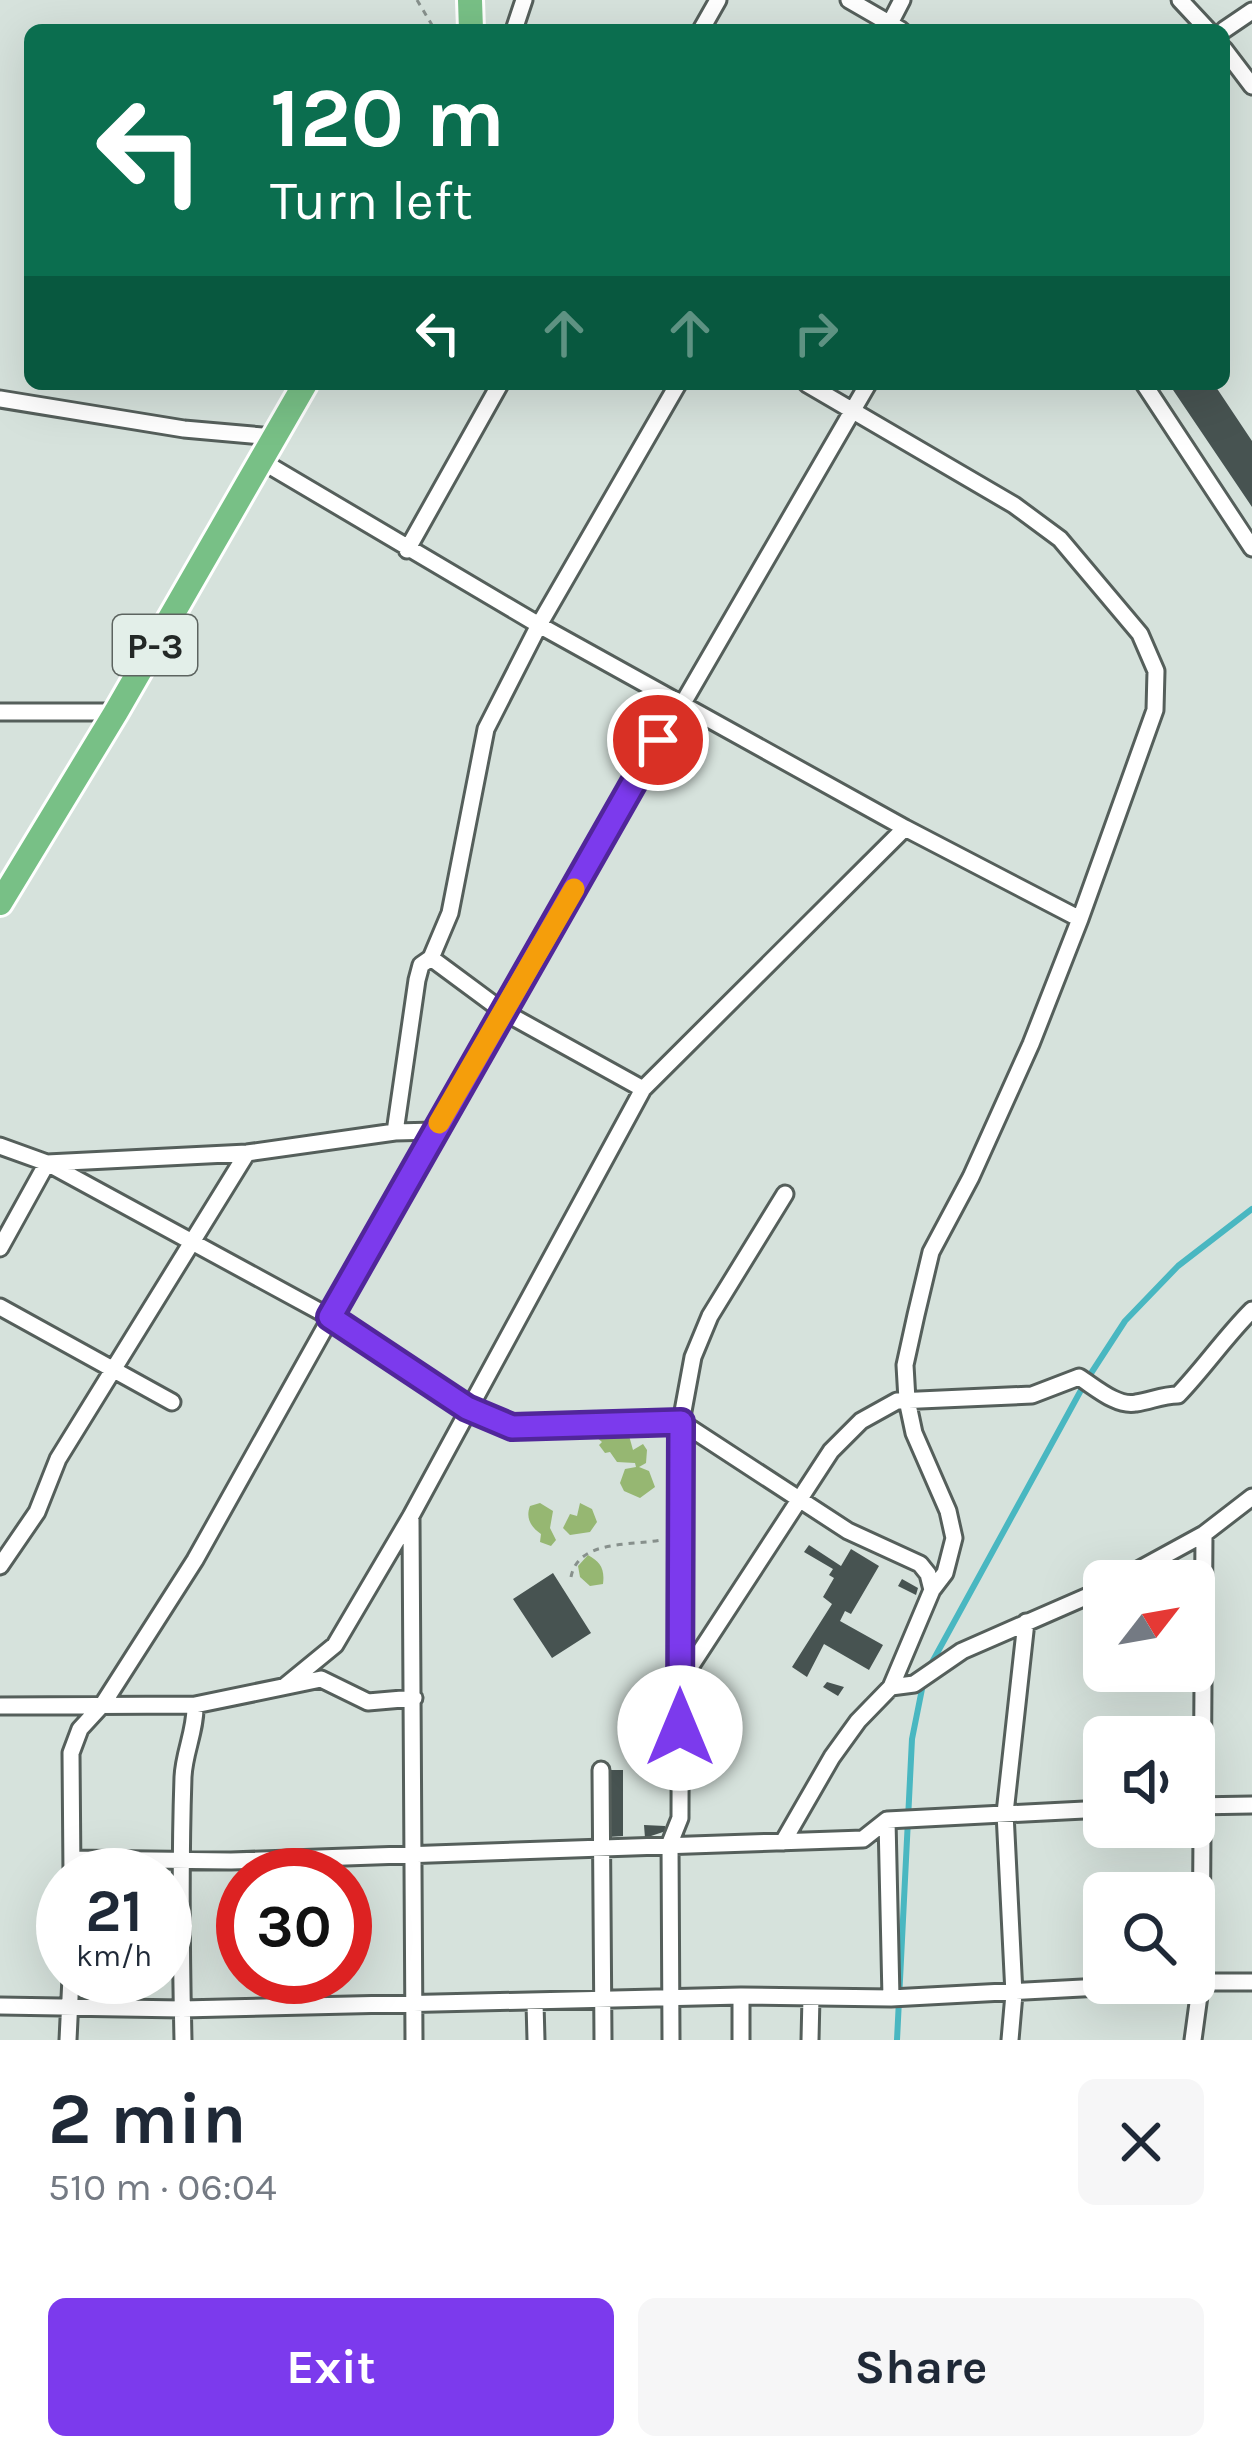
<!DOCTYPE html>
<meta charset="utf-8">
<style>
body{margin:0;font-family:Karla,sans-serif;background:#f6f6f7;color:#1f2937;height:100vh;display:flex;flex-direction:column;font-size:45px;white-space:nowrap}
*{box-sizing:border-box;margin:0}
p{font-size:39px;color:#747a83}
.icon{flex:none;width:66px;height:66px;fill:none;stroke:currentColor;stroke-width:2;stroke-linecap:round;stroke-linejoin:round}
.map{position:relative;height:2040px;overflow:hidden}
.panel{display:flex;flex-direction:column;background:#fff;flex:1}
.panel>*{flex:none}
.top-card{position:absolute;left:24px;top:24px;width:1206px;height:366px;border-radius:18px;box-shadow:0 12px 48px #0002;background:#0b6e4f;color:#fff;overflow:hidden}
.needle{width:78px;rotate:59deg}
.buttons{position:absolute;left:1083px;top:1560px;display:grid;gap:24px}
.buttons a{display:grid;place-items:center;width:132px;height:132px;border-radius:18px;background:#fff;box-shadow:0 12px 48px #0002;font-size:60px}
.speed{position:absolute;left:36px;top:1848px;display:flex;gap:24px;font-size:60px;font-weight:700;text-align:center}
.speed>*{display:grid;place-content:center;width:156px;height:156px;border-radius:50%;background:#fff;box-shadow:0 12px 48px #0002;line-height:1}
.speed small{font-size:30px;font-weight:400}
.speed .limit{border:18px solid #d22;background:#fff;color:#111}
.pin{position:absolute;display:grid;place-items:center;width:102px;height:102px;color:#fff;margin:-51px;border:6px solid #fff;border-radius:50%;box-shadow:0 3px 12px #0007}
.me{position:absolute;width:132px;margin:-66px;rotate:0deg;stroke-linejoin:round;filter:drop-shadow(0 0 9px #0008)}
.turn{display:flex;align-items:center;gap:42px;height:252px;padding:0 48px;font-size:54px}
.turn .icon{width:156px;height:156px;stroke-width:2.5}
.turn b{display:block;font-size:84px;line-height:102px}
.lanes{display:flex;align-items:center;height:114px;padding:0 48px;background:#0003;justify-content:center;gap:60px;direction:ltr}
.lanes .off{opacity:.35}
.round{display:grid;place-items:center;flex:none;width:126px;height:126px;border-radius:18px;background:#f6f6f7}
.head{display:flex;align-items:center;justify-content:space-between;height:204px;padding:0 48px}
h1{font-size:72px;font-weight:700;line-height:90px}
.primary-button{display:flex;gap:24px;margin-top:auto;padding:24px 48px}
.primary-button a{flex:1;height:138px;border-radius:18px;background:#7c3aed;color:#fff;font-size:48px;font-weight:700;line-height:138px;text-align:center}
.primary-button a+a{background:#f6f6f7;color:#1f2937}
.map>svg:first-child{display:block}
</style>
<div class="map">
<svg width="1252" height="2040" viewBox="0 0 1252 2040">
<rect width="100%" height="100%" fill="#d6e2dc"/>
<path fill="#96b772" d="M 615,1431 L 628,1432 L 633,1450 L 643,1444 L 647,1450 L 646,1463 L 639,1467 L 649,1471 L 655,1487 L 640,1498 L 624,1491 L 620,1483 L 625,1469 L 636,1467 L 635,1463 L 617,1462 L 610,1452 L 605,1453 L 599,1445 L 602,1442 L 595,1436 Z
M 540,1503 L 553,1511 L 550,1528 L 556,1540 L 551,1546 L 540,1542 L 541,1534 C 532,1528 525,1519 530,1506 Z
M 580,1503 L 592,1509 L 597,1522 L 590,1532 L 570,1535 L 563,1528 L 570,1514 L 577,1516 Z
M 588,1555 C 600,1562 605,1568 603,1584 L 590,1586 L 580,1577 L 578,1566 Z"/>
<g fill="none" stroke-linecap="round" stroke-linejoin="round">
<path stroke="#49b7c1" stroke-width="6" d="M 930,1666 L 1086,1381 L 1125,1321 L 1178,1266 L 1252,1209
M 897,2040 L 912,1739 L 923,1684"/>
</g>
<path fill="#475351" d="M 1169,384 L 1214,384 L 1252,441 L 1252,507 Z
M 809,1545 L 841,1566 L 851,1549 L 879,1566 L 851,1614 L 845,1611 L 840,1621 L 883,1645 L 869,1670 L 824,1644 L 807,1677 L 792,1667 L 832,1604 L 823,1597 L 834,1578 L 829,1575 L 833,1569 L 804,1552 Z
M 553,1573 L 591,1633 L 552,1658 L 513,1599 Z
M 902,1579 L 918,1588 L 916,1595 L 898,1586 Z
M 827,1682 L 844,1687 L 838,1696 L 823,1687 Z
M 608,1770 L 623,1770 L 623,1836 L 608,1837 Z
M 644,1825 L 665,1826 L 666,1831 L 645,1838 Z"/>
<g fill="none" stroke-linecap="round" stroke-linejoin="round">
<g stroke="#555f5b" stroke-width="21">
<path id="minor" d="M 849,0 L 901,30
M 1180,0 L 1208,30
M 887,29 L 902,0
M 514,30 L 524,0
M 701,30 L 718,0
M 1224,30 L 1252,11
M 1224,49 L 1252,86
M 807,384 L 1014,505 L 1060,539 L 1140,634 L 1156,671 L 1155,710 L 1080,919 L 1031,1044 L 971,1177 L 931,1252 L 916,1315 L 905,1365 L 907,1400 L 914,1433 L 948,1511 L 954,1538 L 945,1573 L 932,1590
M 1144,384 L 1252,548
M 0,399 L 184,429 L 274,437
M 260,460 L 539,625 L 905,828 L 1080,919
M 407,550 L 500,384
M 0,712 L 116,712
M 431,958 L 504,1012 L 643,1089
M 395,1132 L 417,980 L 421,965 L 431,958 L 450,913 L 486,729 L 539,625 L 678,384
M 0,1146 L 47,1163 L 330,1317 L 488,1420 L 512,1427 L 681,1422 L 848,1531 L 920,1564 L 928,1574 L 932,1590 L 891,1687 L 858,1721 L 832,1757 L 783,1842
M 0,1248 L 47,1163 L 247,1153 L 395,1132 L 435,1131
M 0,1307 L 172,1402
M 411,1519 L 414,2040
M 0,1566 L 37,1512 L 58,1459 L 247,1153
M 1118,1581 L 1204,1534 L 1252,1497
M 681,1681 L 831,1451 L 861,1421 L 897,1401 L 1032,1395 L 1079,1377 C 1095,1387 1117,1407 1136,1403 C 1151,1401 1162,1395 1178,1395 C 1204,1368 1225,1337 1252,1310
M 285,1686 L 335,1645 L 411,1516 L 643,1089 L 905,828
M 891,1687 L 914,1684 L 962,1651 L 1104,1589
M 0,1706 L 195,1705 L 321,1679 L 368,1702 L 414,1698
M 601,1770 L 603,2040
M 1194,1806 L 1252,1805
M 887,1820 L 891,1998
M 72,1859 L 231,1861 L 863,1839 L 887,1820 L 1104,1809
M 72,1875 L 71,1753 L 80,1729 L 103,1704 L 195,1560 L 435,1131 L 868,384
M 1195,1982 L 1252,1982
M 741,1996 L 741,2040
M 535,2003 L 536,2040
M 0,2006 L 182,2009 L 741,1996 L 891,1998 L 1177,1983
M 68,2040 L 71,1977
M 183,2040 C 181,1952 180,1865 183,1777 C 184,1752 196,1730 195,1705
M 671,2040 L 670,1843 L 680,1818 L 681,1422 L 693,1357 L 710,1316 L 785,1194
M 810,2040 L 811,1997
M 1010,2040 L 1014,1994 L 1005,1813 L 1026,1622
M 1193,2040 L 1201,1981 L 1204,1534"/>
</g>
<g stroke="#fff" stroke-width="30">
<path id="trunk" d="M 470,0 L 471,30
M 0,903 L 116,712 L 305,384"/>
</g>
<path stroke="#87908c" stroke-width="3" stroke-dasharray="6 6" stroke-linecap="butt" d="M 417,0 L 435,30
M 571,1577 C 578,1539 632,1546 661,1540"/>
<use href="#minor" stroke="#fff" stroke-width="15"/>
<use href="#trunk" stroke="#78c086" stroke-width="24"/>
</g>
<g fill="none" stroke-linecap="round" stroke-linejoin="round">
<g stroke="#51269a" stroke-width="30">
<path id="route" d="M 658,740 L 330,1317 L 467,1408 L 512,1427 L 681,1422 L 680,1728"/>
</g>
<use href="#route" stroke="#7c3aed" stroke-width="21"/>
<path stroke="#f59e0b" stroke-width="21" d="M 439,1123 L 574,889"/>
</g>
<g text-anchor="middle" stroke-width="12" stroke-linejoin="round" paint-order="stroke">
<rect fill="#e3efe9" stroke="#5d6460" stroke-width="3" x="113" y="615" width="84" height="60" rx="9"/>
<g font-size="36" font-weight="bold" fill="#232826">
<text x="155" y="658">P-3</text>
</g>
</g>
</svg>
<div class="buttons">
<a><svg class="needle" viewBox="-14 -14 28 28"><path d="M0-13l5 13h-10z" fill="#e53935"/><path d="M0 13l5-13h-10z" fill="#747a83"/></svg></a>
<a><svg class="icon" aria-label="sound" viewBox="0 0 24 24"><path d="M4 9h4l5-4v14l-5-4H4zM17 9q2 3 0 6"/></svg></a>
<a><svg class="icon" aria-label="search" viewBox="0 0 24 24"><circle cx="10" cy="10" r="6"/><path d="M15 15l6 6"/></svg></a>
</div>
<div class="speed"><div>21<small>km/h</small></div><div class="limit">30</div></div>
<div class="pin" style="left:658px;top:740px;background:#d93025"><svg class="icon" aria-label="arrive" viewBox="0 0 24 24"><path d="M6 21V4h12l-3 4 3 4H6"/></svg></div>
<svg class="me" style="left:680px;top:1728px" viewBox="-20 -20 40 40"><circle r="19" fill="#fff"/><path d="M0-13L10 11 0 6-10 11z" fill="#7c3aed"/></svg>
<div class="top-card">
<div class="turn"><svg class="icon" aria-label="left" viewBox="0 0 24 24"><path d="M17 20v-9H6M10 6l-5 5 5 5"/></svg><div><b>120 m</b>Turn left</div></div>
<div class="lanes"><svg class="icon" aria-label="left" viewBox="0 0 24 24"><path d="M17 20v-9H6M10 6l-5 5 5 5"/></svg><svg class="icon off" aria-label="ahead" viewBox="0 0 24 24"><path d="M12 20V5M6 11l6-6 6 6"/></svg><svg class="icon off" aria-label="ahead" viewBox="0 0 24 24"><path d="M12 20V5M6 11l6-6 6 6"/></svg><svg class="icon off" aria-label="right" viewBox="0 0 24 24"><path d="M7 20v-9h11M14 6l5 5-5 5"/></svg></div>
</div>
</div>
<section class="panel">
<div class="head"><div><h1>2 min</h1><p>510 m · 06:04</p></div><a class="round"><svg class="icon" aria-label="close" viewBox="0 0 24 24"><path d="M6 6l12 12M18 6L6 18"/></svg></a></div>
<div class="primary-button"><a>Exit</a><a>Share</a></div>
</section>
